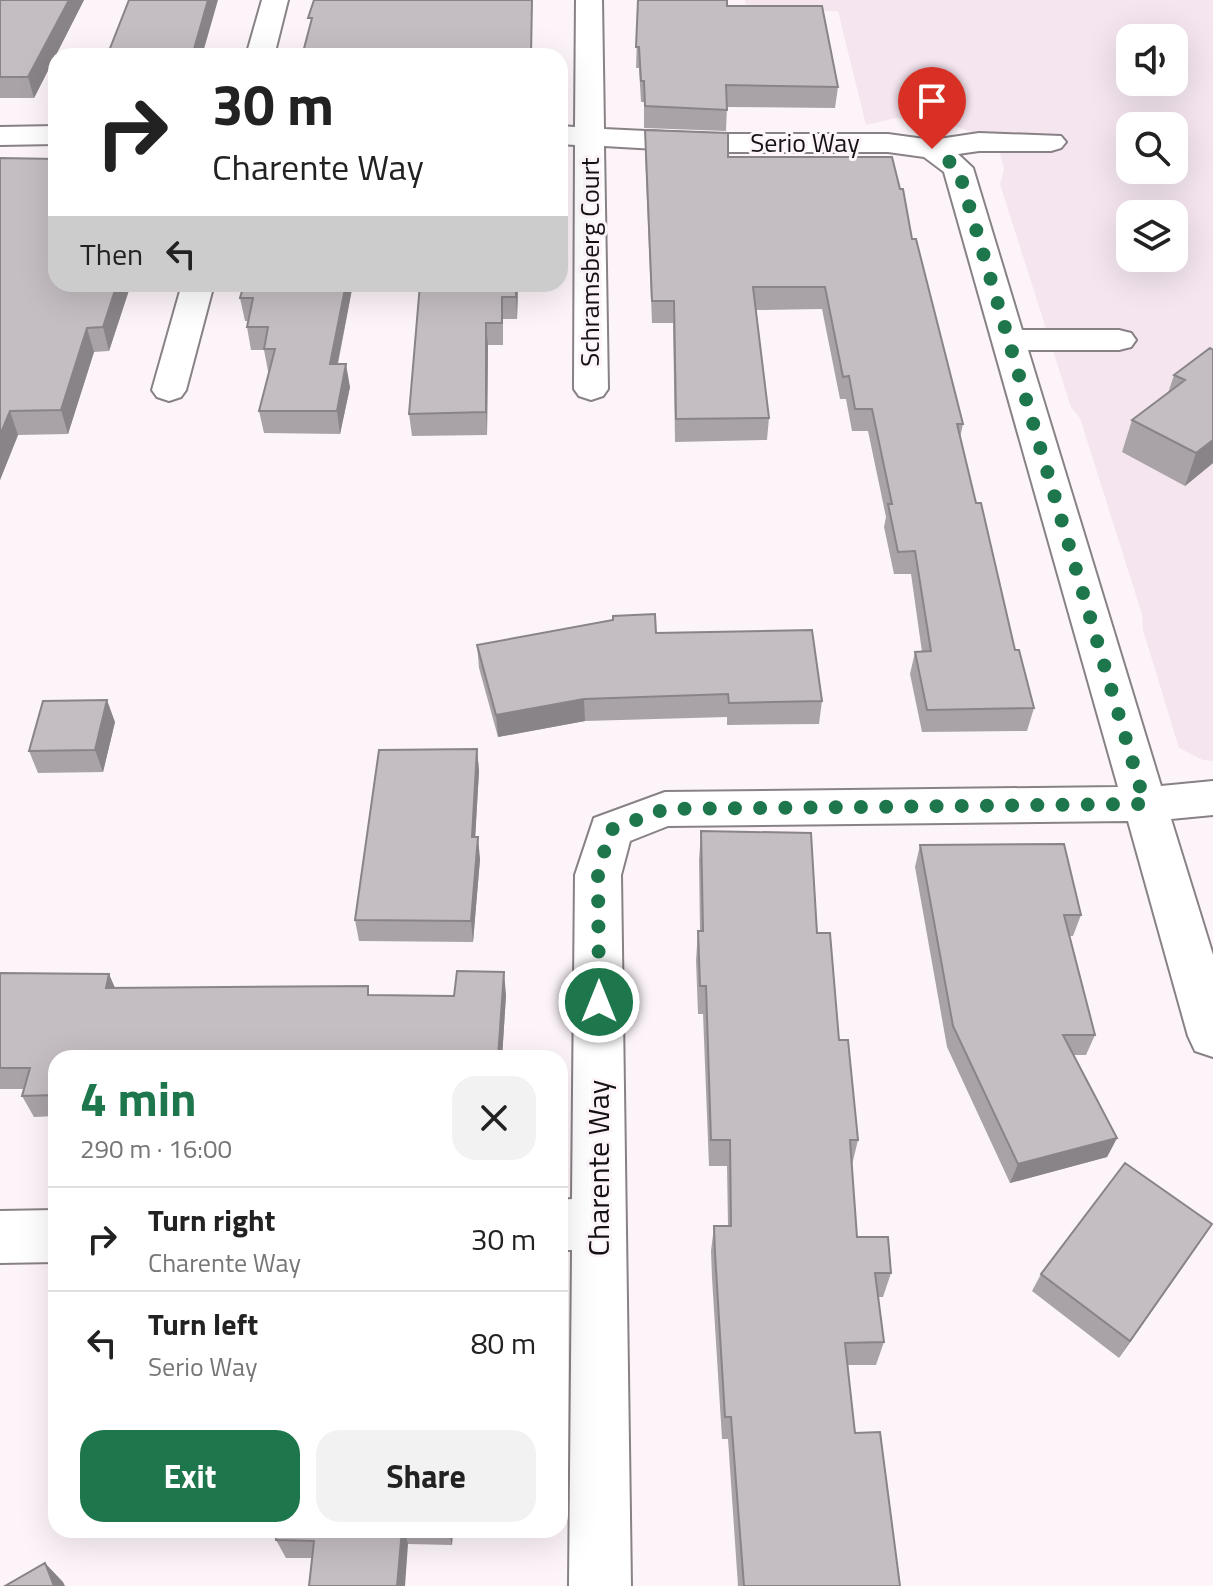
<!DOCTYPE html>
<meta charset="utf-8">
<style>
body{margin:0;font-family:"Titillium Web",sans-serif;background:#f2f2f2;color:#222;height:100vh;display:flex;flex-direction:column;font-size:30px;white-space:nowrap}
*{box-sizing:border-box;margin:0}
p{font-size:26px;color:#767676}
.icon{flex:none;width:44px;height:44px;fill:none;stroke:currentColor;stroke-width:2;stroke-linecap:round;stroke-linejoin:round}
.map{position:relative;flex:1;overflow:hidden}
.side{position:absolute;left:48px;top:1050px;width:520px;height:488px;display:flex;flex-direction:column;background:#fff;border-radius:24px;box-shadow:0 8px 32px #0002}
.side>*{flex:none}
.top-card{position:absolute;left:48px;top:48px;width:520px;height:244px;border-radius:24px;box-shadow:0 8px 32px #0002;background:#fff;color:#222;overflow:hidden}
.buttons{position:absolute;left:1116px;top:24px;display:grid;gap:16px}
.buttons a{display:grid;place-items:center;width:72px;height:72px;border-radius:16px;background:#fff;box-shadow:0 8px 32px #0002;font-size:40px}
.pin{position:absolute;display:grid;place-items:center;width:68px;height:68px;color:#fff;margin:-82px -34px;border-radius:50% 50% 50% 0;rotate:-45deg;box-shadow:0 0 8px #0007}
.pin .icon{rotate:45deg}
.me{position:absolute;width:88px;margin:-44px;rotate:0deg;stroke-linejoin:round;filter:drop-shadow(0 0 6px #0008)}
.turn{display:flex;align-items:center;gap:28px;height:168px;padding:0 32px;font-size:36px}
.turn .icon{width:104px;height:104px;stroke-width:2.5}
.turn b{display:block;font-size:56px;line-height:68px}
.then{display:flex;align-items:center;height:76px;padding:0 32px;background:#0003;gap:16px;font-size:30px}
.round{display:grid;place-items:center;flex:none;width:84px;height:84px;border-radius:24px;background:#f2f2f2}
.head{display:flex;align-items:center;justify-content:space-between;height:136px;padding:0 32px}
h1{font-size:48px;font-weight:700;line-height:60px;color:#1e774c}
.action{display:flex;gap:16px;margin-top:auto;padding:16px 32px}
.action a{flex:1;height:92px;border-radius:24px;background:#1e774c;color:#fff;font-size:32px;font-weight:700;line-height:92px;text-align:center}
.action a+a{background:#f2f2f2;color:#222}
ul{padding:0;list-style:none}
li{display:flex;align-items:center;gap:24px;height:104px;padding:0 32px;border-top:2px solid #e0e0e0}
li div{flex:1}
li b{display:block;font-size:30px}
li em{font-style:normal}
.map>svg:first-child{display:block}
</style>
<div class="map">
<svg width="1213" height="1586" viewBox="0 0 1213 1586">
<rect width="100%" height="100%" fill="#fcf4f9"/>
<path fill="#f4e5ef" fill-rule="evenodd" d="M 745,0 L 1213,0 L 1213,761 L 1203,760 L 1179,748 L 1143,630 L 1142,614 L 1080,418 L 1071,407 L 1000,184 L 1004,169 L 1000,153 L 971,132 L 946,123 L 896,118 L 866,125 L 838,11 L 746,10 ZM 1130,38 L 1174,38 L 1174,82 L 1130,82 ZM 1130,126 L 1174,126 L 1174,170 L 1130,170 ZM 1130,214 L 1174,214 L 1174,258 L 1130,258 Z"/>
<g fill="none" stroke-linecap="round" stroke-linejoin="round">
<g stroke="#888186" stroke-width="4">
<path id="minor" d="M 262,0 L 288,0 L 274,56 L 246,56 Z
M 576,0 L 602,0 L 604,129 L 708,134 L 888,134 L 932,140 L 979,133 L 1061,136 L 1066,142 L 1061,148 L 1051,151 L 979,151 L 958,154 L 973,168 L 1022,330 L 1119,330 L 1131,333 L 1136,340 L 1131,347 L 1119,350 L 1028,350 L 1161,786 L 1213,781 L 1213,815 L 1171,819 L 1213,955 L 1213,1057 L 1195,1051 L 1188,1036 L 1128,821 L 668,826 L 630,841 L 621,875 L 631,1586 L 569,1586 L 572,1250 L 560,1250 L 560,1200 L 572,1199 L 575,875 L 594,818 L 665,792 L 1118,787 L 944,172 L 924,157 L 888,152 L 708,152 L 604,146 L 608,389 L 603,396 L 591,400 L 579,396 L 574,389 L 575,145 L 560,144 L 560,126 L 575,127 Z
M 56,126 L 56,144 L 0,145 L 0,127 Z
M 182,284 L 214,284 L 186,390 L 181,397 L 169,401 L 157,397 L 152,390 Z
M 56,1210 L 56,1262 L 0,1263 L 0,1211 Z"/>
</g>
<use href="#minor" fill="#fff" fill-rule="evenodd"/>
</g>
<path fill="#a9a3a7" d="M 0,0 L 84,0 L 34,98 L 0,98 Z
M 638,0 L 727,6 L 838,87 L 835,108 L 727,107 L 726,131 L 644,128 L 644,102 L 641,102 L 639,68 L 636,68 Z
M 645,130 L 728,157 L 912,239 L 963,424 L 960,438 L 976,503 L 1015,650 L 1034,708 L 1027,731 L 922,732 L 910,674 L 915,652 L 922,652 L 911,574 L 894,574 L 884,527 L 886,517 L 868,431 L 852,431 L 846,399 L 840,399 L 822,309 L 756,310 L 769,418 L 767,440 L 675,442 L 673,323 L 652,323 L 645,151 Z
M 0,158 L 131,284 L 109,351 L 94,352 L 68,434 L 18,435 L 0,480 Z
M 353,284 L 338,364 L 350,387 L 340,434 L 264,433 L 259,411 L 269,371 L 268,371 L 264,350 L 251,350 L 247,327 L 248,321 L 245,321 L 240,298 Z
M 420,284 L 518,284 L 517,319 L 503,319 L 503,345 L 488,345 L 487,435 L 412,436 L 409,414 Z
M 1213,350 L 1213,463 L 1185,486 L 1122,452 L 1132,420 L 1168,393 L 1174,375 Z
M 656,633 L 822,701 L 819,724 L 727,725 L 727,717 L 585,721 L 498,737 L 479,668 L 477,645 Z
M 115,722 L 103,772 L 38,773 L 29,751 Z
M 477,749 L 479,771 L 475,837 L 480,859 L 473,942 L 359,941 L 355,920 Z
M 701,831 L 817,933 L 858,1140 L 852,1165 L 857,1237 L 891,1273 L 883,1297 L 878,1297 L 884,1342 L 876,1365 L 848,1365 L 855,1433 L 900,1586 L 738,1586 L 728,1439 L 722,1439 L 712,1278 L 711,1251 L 714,1226 L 728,1226 L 727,1166 L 709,1166 L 703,1014 L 698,1014 L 696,960 L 698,931 L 700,931 L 699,860 Z
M 920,845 L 1081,915 L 1073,936 L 1070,936 L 1095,1035 L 1086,1055 L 1073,1055 L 1117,1138 L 1107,1157 L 1010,1183 L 947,1047 L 915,867 Z
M 0,973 L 115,988 L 370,995 L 454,996 L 506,995 L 502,1058 L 56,1058 L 56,1116 L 34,1117 L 22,1096 L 24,1089 L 0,1089 Z
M 1200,1242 L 1119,1358 L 1032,1291 L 1041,1274 Z
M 277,1530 L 453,1530 L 452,1545 L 408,1544 L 312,1558 L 286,1558 L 276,1540 Z"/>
<path fill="#898488" d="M 69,0 L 84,0 L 34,98 L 28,77 Z
M 208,0 L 218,0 L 202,56 L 192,56 Z
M 117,284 L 131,284 L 109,351 L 103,327 Z
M 346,284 L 353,284 L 333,386 L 330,364 Z
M 516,284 L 518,284 L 517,319 L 516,297 Z
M 486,323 L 488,345 L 487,435 L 486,412 Z
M 87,328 L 94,352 L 68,434 L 61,410 Z
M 346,364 L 350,387 L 340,434 L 337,411 Z
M 10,411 L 18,435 L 0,480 L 0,435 Z
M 1213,440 L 1213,463 L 1185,486 L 1196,453 Z
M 584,699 L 585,721 L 498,737 L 496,715 Z
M 107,700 L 115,722 L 103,772 L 95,750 Z
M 477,749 L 479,771 L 474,859 L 472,837 Z
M 478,837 L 480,859 L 473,942 L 471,921 Z
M 504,972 L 506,995 L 502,1058 L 498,1058 Z
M 109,974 L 119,997 L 106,988 Z
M 1117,1138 L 1107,1157 L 1010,1183 L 1018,1164 Z
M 1212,1224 L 1200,1242 L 1119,1358 L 1130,1341 Z
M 402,1530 L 404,1530 L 408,1544 L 405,1586 L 397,1586 Z
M 448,1530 L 453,1530 L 452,1545 Z
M 45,1563 L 63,1582 L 65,1586 L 54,1586 Z"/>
<path fill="#c4bdc2" stroke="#898488" stroke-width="2" d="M 0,0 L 69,0 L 28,77 L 0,77 Z
M 129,0 L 208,0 L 192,56 L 107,56 Z
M 314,0 L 532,0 L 531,56 L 302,56 L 312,18 L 308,18 Z
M 638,0 L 727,0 L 727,6 L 822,6 L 838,87 L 726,85 L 727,110 L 645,106 L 644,81 L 641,81 L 639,47 L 636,47 Z
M 645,130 L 728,133 L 728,157 L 892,157 L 900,189 L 903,189 L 912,239 L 916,239 L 963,424 L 957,424 L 976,503 L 981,503 L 1015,650 L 1019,650 L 1034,708 L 927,710 L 915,652 L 931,651 L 915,551 L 898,552 L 888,504 L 892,504 L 872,409 L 855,409 L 849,376 L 843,377 L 825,287 L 753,287 L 769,418 L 676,419 L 674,301 L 652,301 Z
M 0,158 L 56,159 L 56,284 L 117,284 L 103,327 L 87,328 L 61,410 L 10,411 L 0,435 Z
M 244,284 L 346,284 L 330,364 L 346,364 L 337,411 L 259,411 L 275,349 L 264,349 L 268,327 L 247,327 L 253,298 L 240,298 Z
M 420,284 L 516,284 L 516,297 L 502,297 L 502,323 L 486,323 L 486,412 L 409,414 Z
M 1210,348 L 1213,350 L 1213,440 L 1196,453 L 1132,420 L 1185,380 L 1174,375 Z
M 655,614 L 656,633 L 812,630 L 822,701 L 729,703 L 728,694 L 584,699 L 496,715 L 477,645 L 613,620 L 613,616 Z
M 107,700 L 95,750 L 29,751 L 43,701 Z
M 477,749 L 472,837 L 478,837 L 471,921 L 355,920 L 379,750 Z
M 701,831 L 811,833 L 817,933 L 830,933 L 839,1040 L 848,1040 L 858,1140 L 850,1140 L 857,1237 L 888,1237 L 891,1273 L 875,1273 L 884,1342 L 845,1343 L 855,1433 L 880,1432 L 900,1586 L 744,1586 L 731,1417 L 725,1417 L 715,1253 L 714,1226 L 731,1226 L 730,1140 L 711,1140 L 706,986 L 700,986 L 698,931 L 703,931 Z
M 1064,844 L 1081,915 L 1064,915 L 1095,1035 L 1063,1035 L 1117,1138 L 1018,1164 L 953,1026 L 920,845 Z
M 457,971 L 504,972 L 498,1058 L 56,1058 L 56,1095 L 22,1096 L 30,1068 L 0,1068 L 0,973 L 109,974 L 106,988 L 368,986 L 368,995 L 454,996 Z
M 1125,1163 L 1212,1224 L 1130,1341 L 1041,1274 Z
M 277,1530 L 402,1530 L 397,1586 L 309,1586 L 314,1541 L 276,1540 Z
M 45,1563 L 54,1586 L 5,1586 Z"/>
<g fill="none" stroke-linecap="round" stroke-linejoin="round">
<path stroke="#1e774c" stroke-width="14" stroke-dasharray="0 25.2" d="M 599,1002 L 598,875 L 610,830 L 665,809 L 1145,804 L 958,168 L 932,149"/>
</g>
<g text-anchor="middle" stroke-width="6" stroke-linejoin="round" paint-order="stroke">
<g font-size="26" fill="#141113" stroke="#fcf4f9">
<text x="805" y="152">Serio Way</text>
<text transform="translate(590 262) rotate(-90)" y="9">Schramsberg Court</text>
</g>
<g font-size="30" fill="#141113" stroke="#fcf4f9">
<text transform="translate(599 1168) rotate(-90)" y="10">Charente Way</text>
</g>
</g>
</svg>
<div class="buttons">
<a><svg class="icon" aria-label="sound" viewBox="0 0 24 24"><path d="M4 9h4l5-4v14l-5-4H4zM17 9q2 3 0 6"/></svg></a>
<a><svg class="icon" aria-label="search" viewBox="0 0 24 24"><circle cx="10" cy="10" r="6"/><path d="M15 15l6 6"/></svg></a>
<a><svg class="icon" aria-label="layers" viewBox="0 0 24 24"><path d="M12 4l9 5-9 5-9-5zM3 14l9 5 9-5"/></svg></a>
</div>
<div class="pin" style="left:932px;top:149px;background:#d93025"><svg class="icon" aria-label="arrive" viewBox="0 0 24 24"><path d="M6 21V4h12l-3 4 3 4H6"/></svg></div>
<svg class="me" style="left:599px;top:1002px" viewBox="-20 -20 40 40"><circle r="17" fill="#1e774c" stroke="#fff" stroke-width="3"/><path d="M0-11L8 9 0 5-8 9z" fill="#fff"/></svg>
<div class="top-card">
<div class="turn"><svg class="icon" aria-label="right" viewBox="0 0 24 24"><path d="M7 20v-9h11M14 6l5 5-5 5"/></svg><div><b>30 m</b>Charente Way</div></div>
<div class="then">Then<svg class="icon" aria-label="left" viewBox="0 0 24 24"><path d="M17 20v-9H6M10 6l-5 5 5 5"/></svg></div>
</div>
<section class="side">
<div class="head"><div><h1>4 min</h1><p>290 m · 16:00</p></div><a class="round"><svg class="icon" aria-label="close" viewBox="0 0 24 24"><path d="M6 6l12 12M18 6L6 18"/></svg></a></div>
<ul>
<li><svg class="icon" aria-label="right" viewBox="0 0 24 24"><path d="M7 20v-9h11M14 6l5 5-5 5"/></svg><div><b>Turn right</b><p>Charente Way</p></div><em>30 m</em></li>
<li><svg class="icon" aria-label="left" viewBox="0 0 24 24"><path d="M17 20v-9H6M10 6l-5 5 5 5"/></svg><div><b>Turn left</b><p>Serio Way</p></div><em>80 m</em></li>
</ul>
<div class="action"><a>Exit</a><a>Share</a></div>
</section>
</div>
